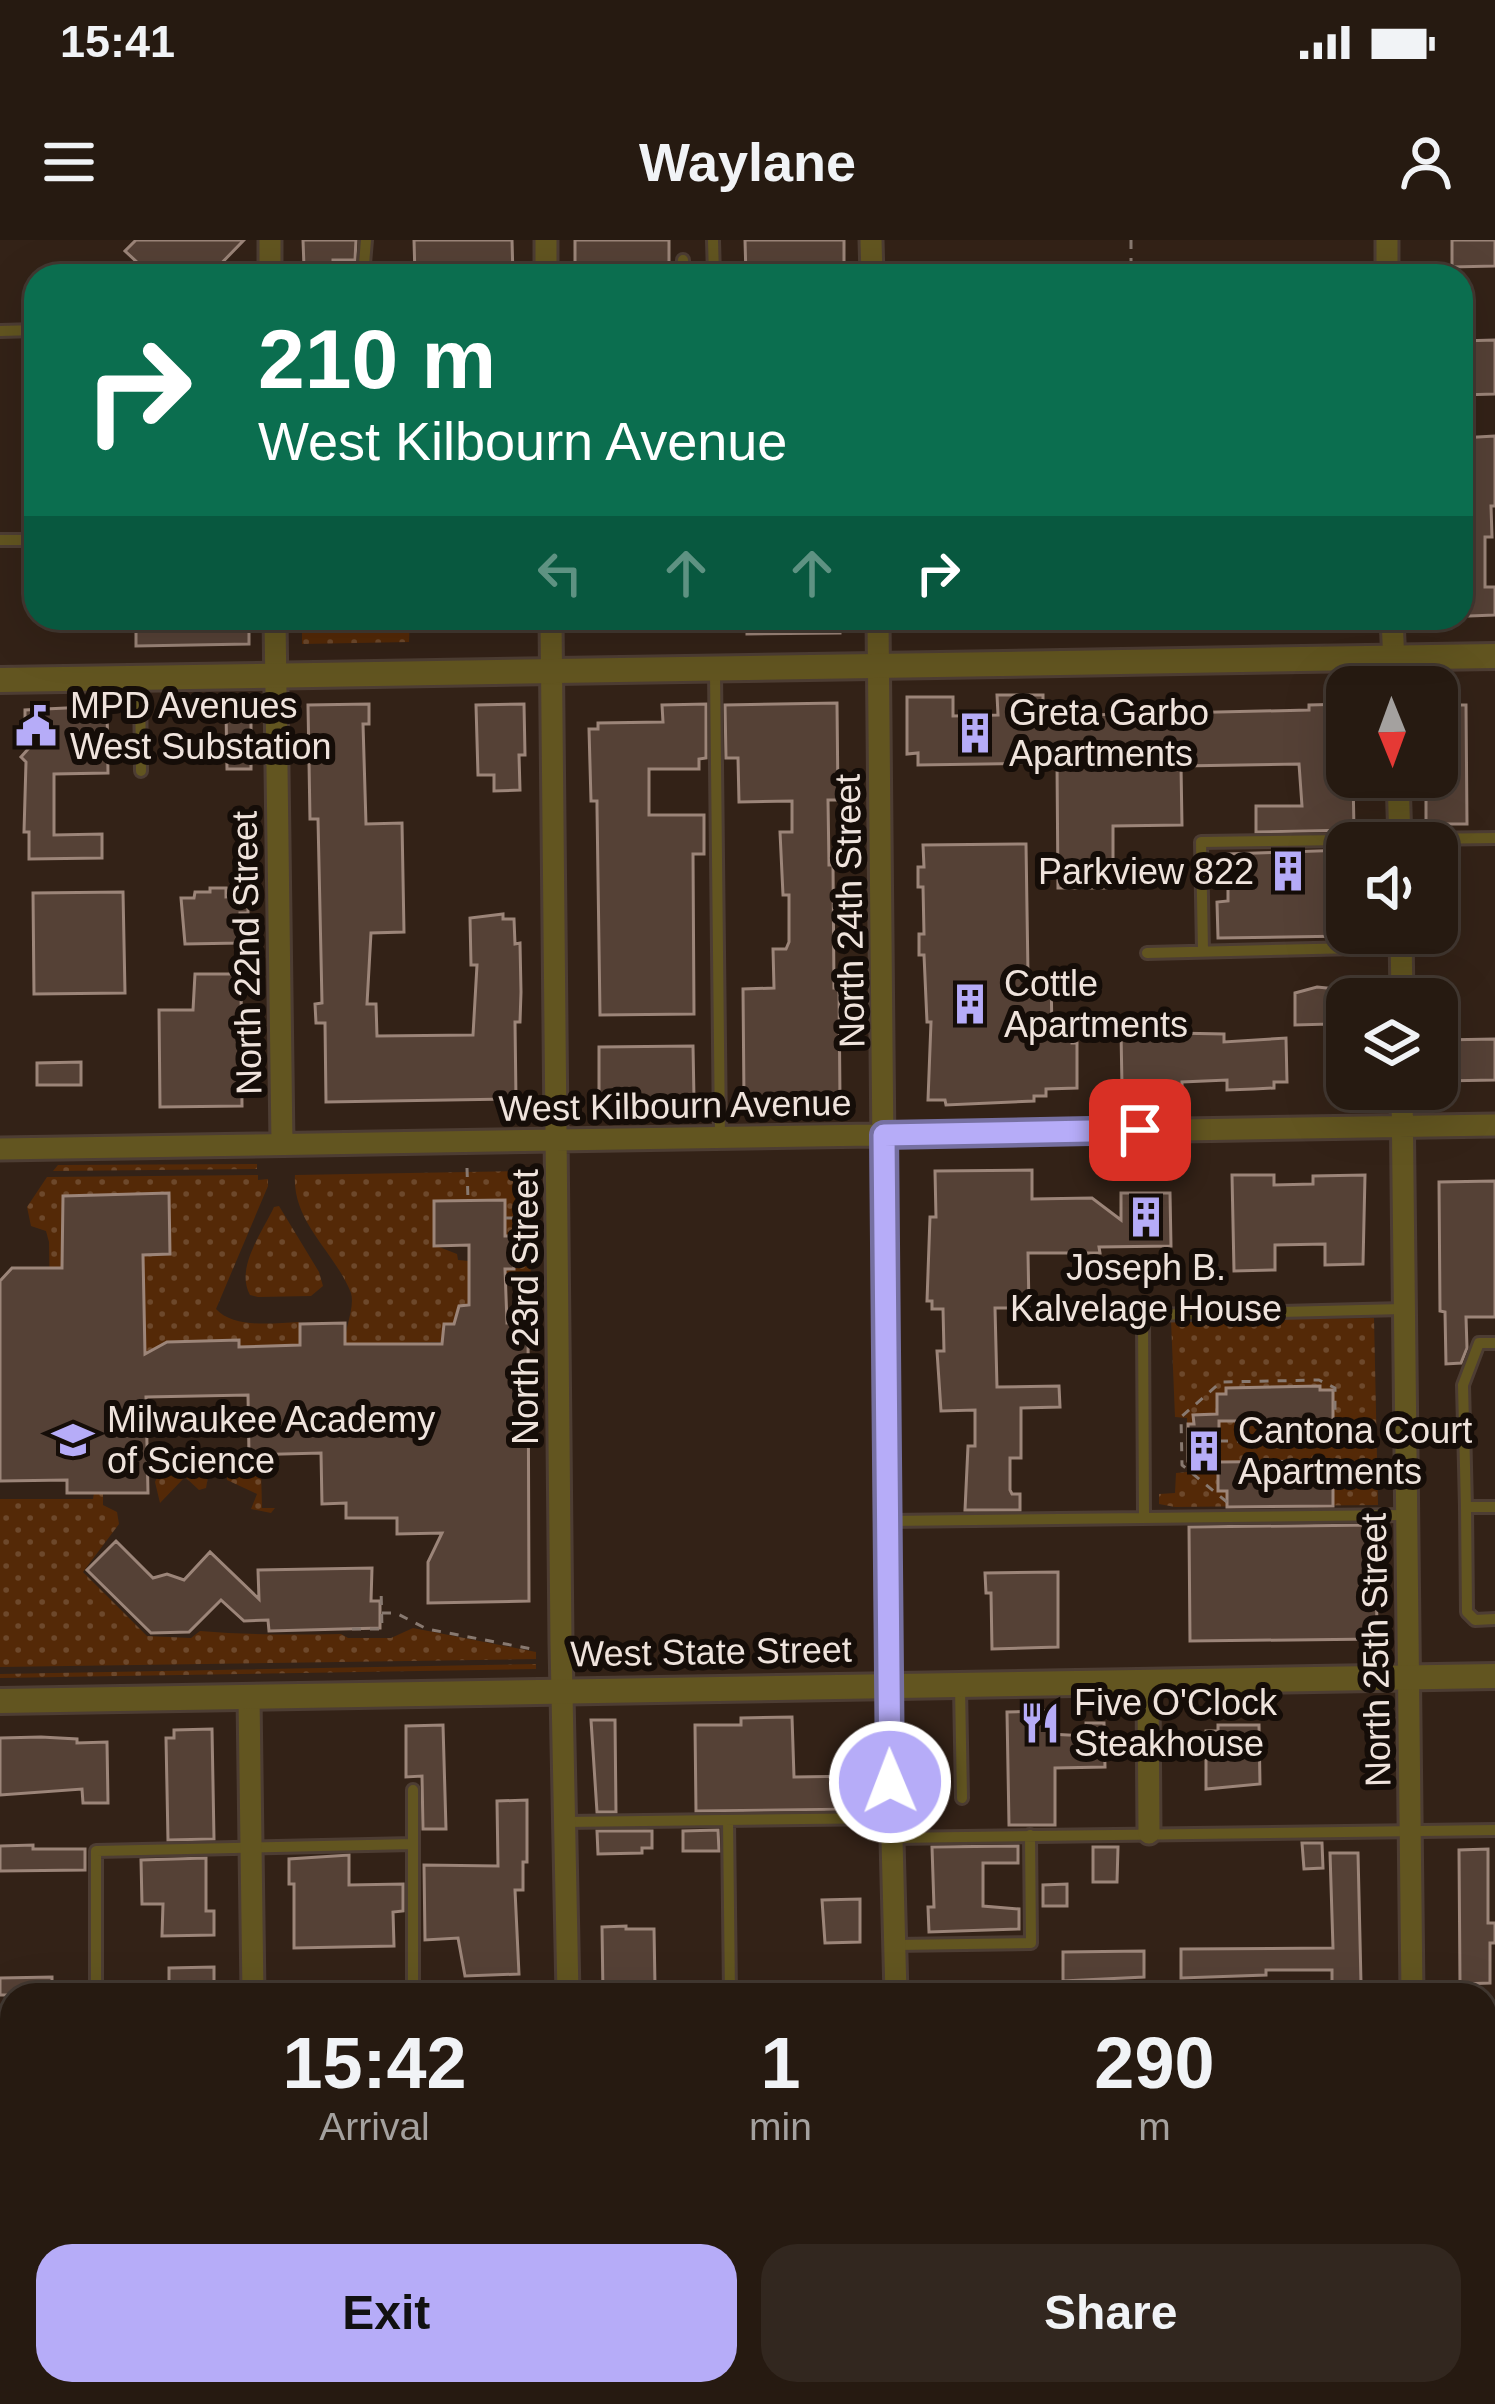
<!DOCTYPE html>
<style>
body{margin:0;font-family:Helvetica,sans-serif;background:#32271f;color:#f1f3f6;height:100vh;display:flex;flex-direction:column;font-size:45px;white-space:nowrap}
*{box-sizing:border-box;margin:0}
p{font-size:39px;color:#a4a19f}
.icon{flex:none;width:66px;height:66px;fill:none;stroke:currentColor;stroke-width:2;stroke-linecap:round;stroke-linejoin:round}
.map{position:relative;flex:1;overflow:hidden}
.details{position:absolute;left:0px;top:1743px;width:1497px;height:423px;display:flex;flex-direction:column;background:#261a11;border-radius:36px 36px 0 0;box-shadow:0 12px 48px #0002,0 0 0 3px #423831}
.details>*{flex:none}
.guide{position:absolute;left:24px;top:24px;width:1449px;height:366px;border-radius:36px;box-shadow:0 12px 48px #0002,0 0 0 3px #423831;background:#0b6e4f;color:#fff;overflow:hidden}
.needle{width:78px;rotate:179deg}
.tools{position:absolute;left:1326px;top:426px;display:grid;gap:24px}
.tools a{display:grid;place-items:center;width:132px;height:132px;border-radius:24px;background:#261a11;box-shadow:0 12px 48px #0002,0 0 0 3px #423831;font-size:60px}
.pin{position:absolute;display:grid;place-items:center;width:102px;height:102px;color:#fff;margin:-51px;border-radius:24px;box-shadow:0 6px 18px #0006}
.me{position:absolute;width:132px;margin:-66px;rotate:359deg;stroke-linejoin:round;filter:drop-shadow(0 0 9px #0008)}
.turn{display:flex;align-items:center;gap:42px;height:252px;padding:0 36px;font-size:54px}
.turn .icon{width:156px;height:156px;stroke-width:2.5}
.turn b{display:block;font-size:84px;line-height:102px}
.lanes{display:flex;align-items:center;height:114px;padding:0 36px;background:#0003;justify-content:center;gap:60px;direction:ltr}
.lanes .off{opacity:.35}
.eta{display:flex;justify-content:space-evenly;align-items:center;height:204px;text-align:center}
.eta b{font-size:72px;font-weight:600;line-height:84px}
.primary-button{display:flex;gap:24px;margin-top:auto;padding:24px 36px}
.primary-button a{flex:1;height:138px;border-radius:36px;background:#b6acf8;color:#111;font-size:48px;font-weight:600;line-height:138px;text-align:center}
.primary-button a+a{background:#32271f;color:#f1f3f6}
.status{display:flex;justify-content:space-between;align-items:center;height:84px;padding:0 60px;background:#261a11;direction:ltr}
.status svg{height:33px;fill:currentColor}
header{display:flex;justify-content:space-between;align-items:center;height:156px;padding:0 36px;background:#261a11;font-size:54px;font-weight:600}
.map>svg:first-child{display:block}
</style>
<div class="status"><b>15:41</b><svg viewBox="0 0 49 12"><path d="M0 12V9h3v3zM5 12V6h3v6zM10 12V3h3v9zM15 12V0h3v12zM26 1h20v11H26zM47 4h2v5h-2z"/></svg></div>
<header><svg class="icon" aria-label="menu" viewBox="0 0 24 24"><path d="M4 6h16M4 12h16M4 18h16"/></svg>Waylane<svg class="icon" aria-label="person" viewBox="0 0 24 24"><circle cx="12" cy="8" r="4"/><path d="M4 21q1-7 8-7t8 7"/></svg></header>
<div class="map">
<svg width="1495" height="2164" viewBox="0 0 1495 2164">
<defs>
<pattern id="grass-dots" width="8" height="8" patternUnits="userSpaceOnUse" patternTransform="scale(3)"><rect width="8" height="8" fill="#542907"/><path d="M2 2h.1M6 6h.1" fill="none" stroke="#6d482b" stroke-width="1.8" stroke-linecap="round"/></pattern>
</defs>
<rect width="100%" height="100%" fill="#332217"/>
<path fill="url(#grass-dots)" d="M 302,378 L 410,378 L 409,402 L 302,404 Z
M 257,924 L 257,929 L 53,931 L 58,925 Z
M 529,931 L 531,1038 L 506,1040 L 505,1029 L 514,1028 L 512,996 L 434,1005 L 457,1014 L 458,1020 L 469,1021 L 469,1065 L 459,1066 L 454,1084 L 444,1084 L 442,1102 L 345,1104 C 345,1086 355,1068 351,1053 C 335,1012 292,982 295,935 Z
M 258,935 L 258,940 L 268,939 L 268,946 L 216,1069 C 234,1089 274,1083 299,1082 L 300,1105 L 239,1107 L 238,1100 L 167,1102 L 145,1112 L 143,1015 L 170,1014 L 169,953 L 62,1064 L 50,1064 L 49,1002 L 46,991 L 31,986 L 27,967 L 47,937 Z
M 279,966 L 319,1032 L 323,1046 L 311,1056 L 258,1057 L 250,1055 C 235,1028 262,993 274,967 Z
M 1374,1078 L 1378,1265 L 1175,1267 L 1159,1264 L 1159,1254 L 1175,1253 L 1176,1233 L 1187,1232 L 1187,1178 L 1175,1177 L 1171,1080 Z
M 211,1220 L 206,1248 L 199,1250 L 185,1237 L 160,1263 L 155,1242 L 164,1221 Z
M 271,1220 L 272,1228 L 261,1229 L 262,1268 L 275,1268 L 271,1273 L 251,1269 L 257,1254 L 227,1240 L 227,1221 Z
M 94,1253 L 103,1253 L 103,1265 L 117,1272 L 119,1284 L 83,1332 L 147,1396 L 191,1398 L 200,1391 C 247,1395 293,1395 341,1394 L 348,1398 L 391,1398 L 413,1388 L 536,1412 L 536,1419 L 0,1427 L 0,1259 L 93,1259 Z
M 536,1424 L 536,1429 L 0,1438 L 0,1434 Z"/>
<path fill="#554136" stroke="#9c8579" stroke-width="3" d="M 136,0 L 244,0 L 209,36 L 152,36 L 125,11 Z
M 303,0 L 356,0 L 355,20 L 333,20 L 333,27 L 304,27 Z
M 414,0 L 512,0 L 513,36 L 415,36 Z
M 575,0 L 669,0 L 669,36 L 575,36 Z
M 745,0 L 844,0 L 844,36 L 746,36 Z
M 1452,0 L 1495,0 L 1495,26 L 1452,27 Z
M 1495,100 L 1495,154 L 1461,155 L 1461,101 Z
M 1495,196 L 1495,266 L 1491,266 L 1492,297 L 1485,297 L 1485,347 L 1495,347 L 1495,375 L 1469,376 L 1461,374 L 1461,198 Z
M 136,378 L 249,378 L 249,404 L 136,406 Z
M 747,378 L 840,378 L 840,393 L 747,394 Z
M 997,455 L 1043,455 L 1043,476 L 1309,470 L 1309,465 L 1347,464 L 1347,537 L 1353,537 L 1354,590 L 1256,592 L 1256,566 L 1302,566 L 1299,524 L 1181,526 L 1182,585 L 1113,586 L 1113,648 L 1058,648 L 1057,523 L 918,525 L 918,513 L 907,514 L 907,457 L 953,457 L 953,476 L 998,475 Z
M 837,463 L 838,560 L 828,560 L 829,625 L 833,625 L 834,748 L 839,748 L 840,858 L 744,859 L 743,749 L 774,748 L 773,709 L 786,709 L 789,702 L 789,655 L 783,655 L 780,592 L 792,592 L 792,561 L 739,562 L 738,518 L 726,518 L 725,465 Z
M 369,464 L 369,484 L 363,484 L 366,584 L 402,583 L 404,692 L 371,693 L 367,764 L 376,764 L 377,796 L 473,795 L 477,725 L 471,725 L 470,678 L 503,674 L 503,679 L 514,679 L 515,704 L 520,703 L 521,752 L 520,782 L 515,782 L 516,859 L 326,862 L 325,783 L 316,783 L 315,764 L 322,763 L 318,579 L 310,579 L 308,465 Z
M 524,464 L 525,515 L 519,515 L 520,550 L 494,551 L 494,535 L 478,535 L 476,465 Z
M 706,464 L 706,518 L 699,519 L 699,529 L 649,529 L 649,575 L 704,575 L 704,614 L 693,614 L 694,774 L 600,775 L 597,568 L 597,561 L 591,561 L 589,489 L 598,489 L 598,483 L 663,482 L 662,465 Z
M 1437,465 L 1466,465 L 1467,584 L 1426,584 L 1426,537 L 1437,537 Z
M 107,466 L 108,533 L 54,534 L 54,595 L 102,594 L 102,618 L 29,619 L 29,592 L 24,592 L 26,522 L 21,517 L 29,508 L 20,497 L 25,493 L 25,470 Z
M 251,470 L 251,529 L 227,529 L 226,471 Z
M 1026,604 L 1028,734 L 1051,733 L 1052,793 L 1072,793 L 1072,803 L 1077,803 L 1077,848 L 1046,849 L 1046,856 L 1034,856 L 1034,861 L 946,865 L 945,860 L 928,860 L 931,782 L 927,782 L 924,715 L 919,715 L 919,694 L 924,694 L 923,647 L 918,647 L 918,627 L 924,627 L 923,605 Z
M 1347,610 L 1347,696 L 1218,698 L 1217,662 L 1228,661 L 1228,614 Z
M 210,648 L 226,648 L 226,657 L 248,656 L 248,673 L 240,673 L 240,703 L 185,704 L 181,658 L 194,658 L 195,652 L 210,652 Z
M 123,652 L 125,753 L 34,754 L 33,653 Z
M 195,734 L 238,734 L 241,739 L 242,866 L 160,867 L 159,770 L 193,770 Z
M 1317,747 L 1347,750 L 1347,840 L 1330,840 L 1330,784 L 1295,785 L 1295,753 Z
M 1121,792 L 1224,794 L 1224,802 L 1286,798 L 1287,842 L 1274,842 L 1274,848 L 1254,849 L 1227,850 L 1227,840 L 1182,842 L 1182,847 L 1122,846 Z
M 1495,799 L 1495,840 L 1442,841 L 1442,800 Z
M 693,806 L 694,859 L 599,860 L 599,807 Z
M 81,822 L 81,845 L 37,845 L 37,823 Z
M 1032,930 L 1032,959 L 1092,958 L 1121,980 L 1121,953 L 1170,953 L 1171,1006 L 1099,1007 L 1100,1013 L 1028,1013 L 1029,1068 L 995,1068 L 997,1147 L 1059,1146 L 1060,1167 L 1021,1168 L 1021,1218 L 1010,1218 L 1010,1250 L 1012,1254 L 1020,1254 L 1020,1270 L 965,1270 L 968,1206 L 975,1206 L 975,1170 L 941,1171 L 937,1111 L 944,1111 L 943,1069 L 932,1069 L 932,1061 L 927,1061 L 930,977 L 936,977 L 935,931 Z
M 1232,935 L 1274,935 L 1274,945 L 1313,944 L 1313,936 L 1365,935 L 1363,1024 L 1325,1025 L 1325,1004 L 1275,1005 L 1275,1030 L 1234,1031 Z
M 1495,941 L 1495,1077 L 1466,1077 L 1467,1108 L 1461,1123 L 1446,1124 L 1445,1072 L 1440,1071 L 1439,942 Z
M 169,953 L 170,1014 L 143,1015 L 145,1114 L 167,1102 L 239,1100 L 239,1107 L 300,1105 L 300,1084 L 345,1083 L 345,1104 L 442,1104 L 444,1084 L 454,1084 L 459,1066 L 469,1065 L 469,1005 L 434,1006 L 434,961 L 505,960 L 505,996 L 513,996 L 514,1029 L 505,1029 L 507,1083 L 528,1082 L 529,1361 L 428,1363 L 428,1322 L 442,1293 L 397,1294 L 397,1278 L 346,1278 L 346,1263 L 322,1264 L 321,1213 L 249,1215 L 248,1155 L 146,1157 L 148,1253 L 67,1253 L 67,1240 L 0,1241 L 0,1041 L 12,1028 L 62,1028 L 63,956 Z
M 1320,1146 L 1320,1150 L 1333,1150 L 1333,1181 L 1219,1181 L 1219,1222 L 1333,1221 L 1333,1266 L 1227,1267 L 1227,1251 L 1218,1251 L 1218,1231 L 1194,1232 L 1194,1221 L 1188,1221 L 1188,1184 L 1194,1184 L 1193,1175 L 1217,1174 L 1217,1154 L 1226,1154 L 1226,1148 Z
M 1376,1285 L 1377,1399 L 1190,1401 L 1189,1287 Z
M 116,1301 L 153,1338 L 167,1334 L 184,1340 L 210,1312 L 259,1359 L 258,1330 L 372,1328 L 371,1361 L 380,1361 L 380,1388 L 269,1391 L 268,1380 L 244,1381 L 221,1360 L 189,1392 L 151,1393 L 87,1330 Z
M 1058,1332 L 1058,1407 L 992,1409 L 991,1353 L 986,1353 L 985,1333 Z
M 1039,1471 L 1050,1471 L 1050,1494 L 1086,1496 L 1086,1483 L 1104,1483 L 1105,1527 L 1055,1528 L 1055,1585 L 1009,1585 L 1007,1472 Z
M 792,1477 L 794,1537 L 860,1536 L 860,1569 L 696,1571 L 695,1485 L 741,1485 L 741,1478 Z
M 591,1480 L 615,1480 L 616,1572 L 597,1572 Z
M 443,1485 L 446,1589 L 423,1589 L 422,1536 L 406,1537 L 406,1486 Z
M 1218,1485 L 1259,1485 L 1260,1544 L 1206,1549 L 1206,1491 L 1218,1491 Z
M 212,1489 L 214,1599 L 168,1600 L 166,1498 L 174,1498 L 174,1490 Z
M 41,1497 L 77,1499 L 77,1503 L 107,1502 L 108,1563 L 83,1563 L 82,1549 L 0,1555 L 0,1498 Z
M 527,1560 L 527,1622 L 523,1622 L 523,1650 L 515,1650 L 519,1734 L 465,1736 L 458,1698 L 425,1700 L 424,1625 L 498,1626 L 497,1561 Z
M 718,1590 L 719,1611 L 683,1611 L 683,1591 Z
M 597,1591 L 652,1591 L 652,1608 L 642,1608 L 642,1613 L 598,1614 Z
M 1302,1603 L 1322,1603 L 1323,1628 L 1304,1629 Z
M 33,1605 L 33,1609 L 85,1609 L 85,1630 L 0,1631 L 0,1606 Z
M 1018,1606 L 1018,1623 L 983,1623 L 983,1666 L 1019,1669 L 1019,1689 L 929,1692 L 928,1667 L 934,1667 L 932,1607 Z
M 1093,1607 L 1118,1607 L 1117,1642 L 1093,1642 Z
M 1488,1609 L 1488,1683 L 1495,1683 L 1495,1703 L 1490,1703 L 1490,1743 L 1460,1744 L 1459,1610 Z
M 1330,1613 L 1358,1613 L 1361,1743 L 1332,1744 L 1332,1730 L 1266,1730 L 1266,1735 L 1181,1738 L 1181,1709 L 1333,1708 Z
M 349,1615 L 349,1645 L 403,1644 L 403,1671 L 393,1672 L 394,1706 L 294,1708 L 294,1644 L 289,1644 L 289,1619 Z
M 206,1618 L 206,1671 L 214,1671 L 214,1695 L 162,1696 L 163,1664 L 142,1664 L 141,1620 Z
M 1067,1644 L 1067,1666 L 1043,1666 L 1043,1645 Z
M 860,1659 L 860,1702 L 825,1703 L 822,1660 Z
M 626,1686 L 626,1689 L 654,1689 L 655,1746 L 634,1747 L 634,1753 L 603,1754 L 602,1687 Z
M 1144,1711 L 1144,1737 L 1063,1741 L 1063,1712 Z
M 214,1727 L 214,1752 L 169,1752 L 169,1728 Z
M 52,1737 L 52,1755 L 0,1755 L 0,1738 Z"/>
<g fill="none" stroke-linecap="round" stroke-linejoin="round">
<g stroke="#4d3d33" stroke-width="16">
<path id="service" d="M 713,0 L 714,36
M 683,20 L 683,36
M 363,36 L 366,0
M 0,91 L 36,90
M 0,300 L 36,300
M 715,432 L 720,896
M 140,439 L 141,531
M 1203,711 L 1201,602 L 1495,598
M 1147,713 L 1401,707
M 1143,1075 L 1144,1277
M 1107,1076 L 1403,1069
M 1466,1267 L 1463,1145 L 1479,1103 L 1495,1103
M 1495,1267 L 1466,1267 L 1467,1372 L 1475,1380 L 1495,1379
M 887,1281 L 1407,1275
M 960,1447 L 962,1558
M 728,1580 L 730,1755
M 565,1582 L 891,1578
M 892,1598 L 1495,1590
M 895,1705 L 1031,1703 L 1030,1595
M 96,1755 L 96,1611 L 413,1604
M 413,1755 L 413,1550
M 1485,1999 L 1495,1999
M 103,2154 L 103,2164
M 1037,2154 L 1037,2164
M 1279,2154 L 1279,2164"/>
</g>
<g stroke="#4d3d33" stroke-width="27">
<path id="minor" d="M 270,0 L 270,36
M 546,0 L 546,36
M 871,0 L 872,36
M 1387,0 L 1387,36
M 275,378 L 282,904
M 551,378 L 561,1403 L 568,1755
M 878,378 L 888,1444 L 896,1755
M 1392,378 L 1395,447
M 1398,537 L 1400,603
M 1401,693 L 1402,759
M 1402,849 L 1412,1755
M 0,909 L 1495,885
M 1148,1443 L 1149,1593
M 249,1456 L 253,1755
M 258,2154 L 258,2164
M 898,2154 L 898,2164
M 1155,2154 L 1155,2164
M 1416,2154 L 1416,2164"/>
</g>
<g stroke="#4d3d33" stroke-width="30">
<path id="tertiary" d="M 0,440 L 1495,416
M 0,1461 L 1495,1436"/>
</g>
<g stroke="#4d3d33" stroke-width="39">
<path id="primary" d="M 1485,1790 L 1495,1790
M 0,1813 L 12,1813
M 1485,1840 L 1495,1840
M 0,1865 L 12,1865"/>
</g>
<path stroke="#887970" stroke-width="3" stroke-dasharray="9 9" stroke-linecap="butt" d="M 1131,0 L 1131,36
M 467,928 L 468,959
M 506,978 L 534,978
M 1219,1201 L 1379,1200
M 1227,1262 L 1182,1225 L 1181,1177 L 1221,1142 L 1319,1140 L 1335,1148 L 1335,1200
M 382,1373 L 396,1373 L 427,1389 L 537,1410
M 352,1389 L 382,1389 L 381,1348
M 550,2154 L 551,2164
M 489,2155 L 517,2154"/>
<use href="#service" stroke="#625520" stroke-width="10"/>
<use href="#minor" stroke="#625520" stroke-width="21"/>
<use href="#tertiary" stroke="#625520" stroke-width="24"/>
<use href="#primary" stroke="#998227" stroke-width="33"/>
</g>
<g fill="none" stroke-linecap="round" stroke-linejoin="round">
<g stroke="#7670a1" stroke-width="30">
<path id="route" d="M 890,1542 L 884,895 L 1140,890"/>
</g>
<use href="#route" stroke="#b6acf8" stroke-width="21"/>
</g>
<defs>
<g id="civic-bare" transform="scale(3.24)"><path d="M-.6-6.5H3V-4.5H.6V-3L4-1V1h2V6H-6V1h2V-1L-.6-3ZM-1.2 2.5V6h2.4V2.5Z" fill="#b6acf8" stroke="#150d08" stroke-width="2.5" paint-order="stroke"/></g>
<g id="building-bare" transform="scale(3.24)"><path d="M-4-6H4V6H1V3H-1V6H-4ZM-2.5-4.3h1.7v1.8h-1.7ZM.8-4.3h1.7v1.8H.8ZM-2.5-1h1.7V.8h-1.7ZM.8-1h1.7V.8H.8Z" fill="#b6acf8" stroke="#150d08" stroke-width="2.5" paint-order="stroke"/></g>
<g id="school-bare" transform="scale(3.24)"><path d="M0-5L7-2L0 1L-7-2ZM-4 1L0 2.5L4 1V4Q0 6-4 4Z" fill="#b6acf8" stroke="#150d08" stroke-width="2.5" paint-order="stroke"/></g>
<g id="restaurant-bare" transform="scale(3.24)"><path d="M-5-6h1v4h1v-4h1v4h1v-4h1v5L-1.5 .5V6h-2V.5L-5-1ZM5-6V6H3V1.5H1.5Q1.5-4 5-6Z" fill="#b6acf8" stroke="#150d08" stroke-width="2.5" paint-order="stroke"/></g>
</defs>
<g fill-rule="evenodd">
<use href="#civic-bare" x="36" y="486"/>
<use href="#building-bare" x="975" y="493"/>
<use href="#building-bare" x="1288" y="631"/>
<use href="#building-bare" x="970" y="764"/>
<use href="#building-bare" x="1146" y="977"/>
<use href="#school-bare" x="73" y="1200"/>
<use href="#building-bare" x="1204" y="1211"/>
<use href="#restaurant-bare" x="1040" y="1483"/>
</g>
<g text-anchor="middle" stroke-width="12" stroke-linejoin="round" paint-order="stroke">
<g font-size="36" fill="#efe3dc" stroke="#150d08" text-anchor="start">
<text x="70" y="478">MPD Avenues<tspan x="70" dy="41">West Substation</tspan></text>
<text x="1009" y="485">Greta Garbo<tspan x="1009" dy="41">Apartments</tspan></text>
<text x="1254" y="644" text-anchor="end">Parkview 822</text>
<text x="1004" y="756">Cottle<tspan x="1004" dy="41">Apartments</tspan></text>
<text x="1146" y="1040" text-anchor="middle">Joseph B.<tspan x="1146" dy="41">Kalvelage House</tspan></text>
<text x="107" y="1192">Milwaukee Academy<tspan x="107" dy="41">of Science</tspan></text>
<text x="1238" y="1203">Cantona Court<tspan x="1238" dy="41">Apartments</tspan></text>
<text x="1074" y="1475">Five O'Clock<tspan x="1074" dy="41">Steakhouse</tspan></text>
</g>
<g font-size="36" fill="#efe3dc" stroke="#150d08">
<text transform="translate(849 671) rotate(-91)" y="13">North 24th Street</text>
<text transform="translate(246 713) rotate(-91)" y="13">North 22nd Street</text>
<text transform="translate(675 865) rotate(-1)" y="13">West Kilbourn Avenue</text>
<text transform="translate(525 1067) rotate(-90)" y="13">North 23rd Street</text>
<text transform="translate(1375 1410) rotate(-91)" y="13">North 25th Street</text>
<text transform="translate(711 1411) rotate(-1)" y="13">West State Street</text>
</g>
</g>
</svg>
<div class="tools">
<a><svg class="needle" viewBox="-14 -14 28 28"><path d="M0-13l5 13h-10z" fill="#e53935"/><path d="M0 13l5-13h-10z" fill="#a4a19f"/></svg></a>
<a><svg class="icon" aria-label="sound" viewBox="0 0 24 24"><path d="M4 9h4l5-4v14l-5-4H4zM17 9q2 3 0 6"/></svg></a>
<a><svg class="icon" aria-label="layers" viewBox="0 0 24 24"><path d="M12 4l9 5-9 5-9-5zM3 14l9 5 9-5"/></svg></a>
</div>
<div class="pin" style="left:1140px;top:890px;background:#d93025"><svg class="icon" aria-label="arrive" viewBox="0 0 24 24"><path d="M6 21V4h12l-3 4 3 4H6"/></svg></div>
<svg class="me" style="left:890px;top:1542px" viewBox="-20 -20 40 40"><circle r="17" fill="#b6acf8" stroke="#fff" stroke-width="3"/><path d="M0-11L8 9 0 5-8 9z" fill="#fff"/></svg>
<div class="guide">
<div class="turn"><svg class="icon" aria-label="right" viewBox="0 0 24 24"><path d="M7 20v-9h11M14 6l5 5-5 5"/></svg><div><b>210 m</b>West Kilbourn Avenue</div></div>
<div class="lanes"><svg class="icon off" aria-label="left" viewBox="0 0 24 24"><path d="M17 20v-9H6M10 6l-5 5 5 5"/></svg><svg class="icon off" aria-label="ahead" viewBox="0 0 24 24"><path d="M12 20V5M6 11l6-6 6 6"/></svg><svg class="icon off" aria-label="ahead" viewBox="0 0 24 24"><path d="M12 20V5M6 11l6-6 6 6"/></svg><svg class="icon" aria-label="right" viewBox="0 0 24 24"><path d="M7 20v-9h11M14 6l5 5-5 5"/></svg></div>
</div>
<section class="details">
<div class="eta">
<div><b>15:42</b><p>Arrival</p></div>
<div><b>1</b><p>min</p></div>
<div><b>290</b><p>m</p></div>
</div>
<div class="primary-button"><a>Exit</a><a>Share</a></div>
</section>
</div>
